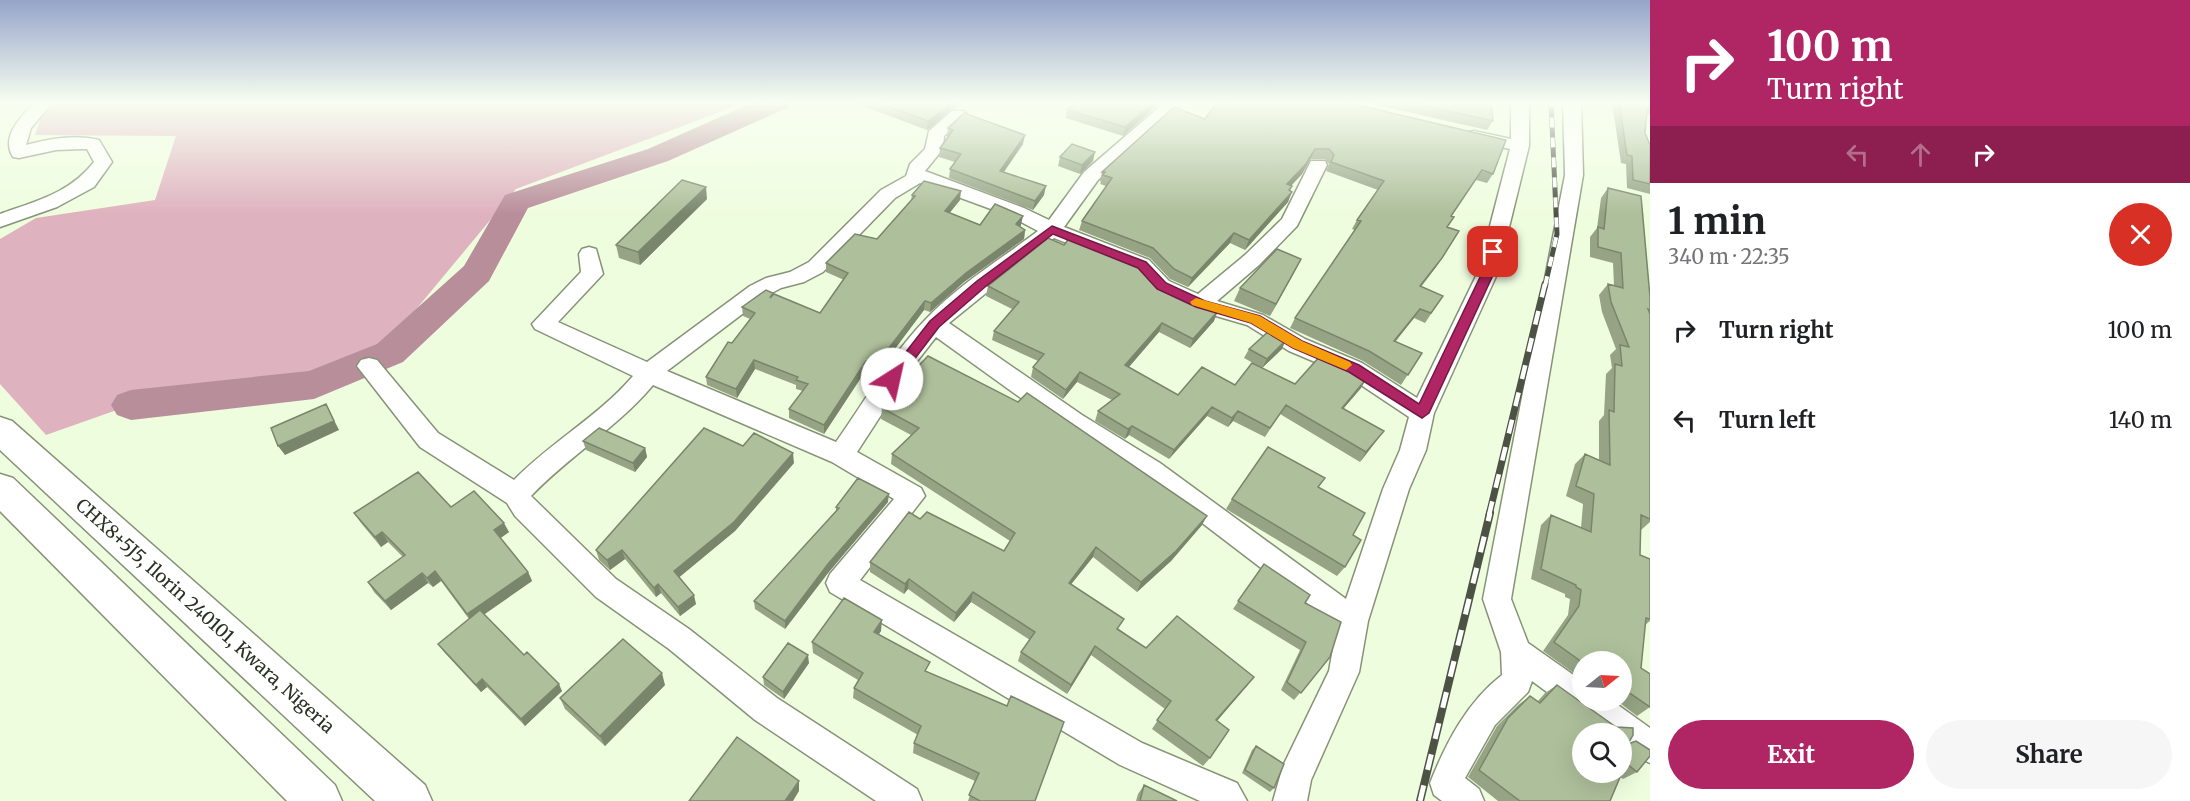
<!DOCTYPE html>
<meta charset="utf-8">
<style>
body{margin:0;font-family:Merriweather,serif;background:#f6f6f6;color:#202124;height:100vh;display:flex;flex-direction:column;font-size:22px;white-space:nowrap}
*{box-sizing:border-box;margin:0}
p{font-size:20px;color:#757577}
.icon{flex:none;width:33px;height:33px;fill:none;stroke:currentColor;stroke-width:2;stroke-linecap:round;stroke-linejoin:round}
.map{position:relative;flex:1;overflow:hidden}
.details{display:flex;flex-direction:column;background:#fff;width:540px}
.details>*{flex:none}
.guide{background:#b02664;color:#fff;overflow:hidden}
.needle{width:39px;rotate:72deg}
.controls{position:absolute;left:1572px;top:651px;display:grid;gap:12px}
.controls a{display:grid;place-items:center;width:60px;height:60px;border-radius:50%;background:#fff;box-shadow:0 6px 24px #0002;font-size:30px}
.pin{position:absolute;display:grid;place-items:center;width:51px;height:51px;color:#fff;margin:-26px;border-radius:12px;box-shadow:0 3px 9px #0006}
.me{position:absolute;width:66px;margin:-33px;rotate:35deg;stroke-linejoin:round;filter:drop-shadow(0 0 4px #0008)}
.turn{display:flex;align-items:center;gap:21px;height:126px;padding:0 18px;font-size:27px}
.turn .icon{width:78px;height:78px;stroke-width:2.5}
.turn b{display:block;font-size:42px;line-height:51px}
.lanes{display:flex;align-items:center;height:57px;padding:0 18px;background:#0003;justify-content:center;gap:30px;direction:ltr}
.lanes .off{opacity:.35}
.round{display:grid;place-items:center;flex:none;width:63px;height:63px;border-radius:32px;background:#f6f6f6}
.head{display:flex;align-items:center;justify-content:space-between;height:102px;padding:0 18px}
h1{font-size:36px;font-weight:700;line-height:45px}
.cta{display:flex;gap:12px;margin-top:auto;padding:12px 18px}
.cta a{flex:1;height:69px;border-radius:36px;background:#b02664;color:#fff;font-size:24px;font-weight:700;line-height:69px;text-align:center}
.cta a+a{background:#f6f6f6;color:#202124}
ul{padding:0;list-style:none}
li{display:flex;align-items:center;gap:18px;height:90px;padding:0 18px}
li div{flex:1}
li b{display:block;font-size:22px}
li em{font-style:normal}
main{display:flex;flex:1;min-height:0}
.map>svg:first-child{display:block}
</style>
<main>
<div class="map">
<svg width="1650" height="801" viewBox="0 0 1650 801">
<rect width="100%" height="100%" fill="#effddf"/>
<path fill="#dfb2bf" d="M 46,102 L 746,102 L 516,189 L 369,366 L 131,405 L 46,435 L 0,384 L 0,239 L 36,218 L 155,200 L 176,136 L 35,135 Z"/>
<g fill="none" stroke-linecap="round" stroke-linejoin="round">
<path fill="#b98e9b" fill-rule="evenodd" d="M 754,102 L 791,102 L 787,108 L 668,161 L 528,208 L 489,281 L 403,362 L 314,399 L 131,420 L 117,415 L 111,405 L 117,395 L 131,390 L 309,371 L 377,344 L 464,266 L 505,195 L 648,149 Z"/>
<g stroke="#869377" stroke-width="3">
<path id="minor" d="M 35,102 L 53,102 L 31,128 L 26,145 C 49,139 75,134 99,140 L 112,162 L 94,187 L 57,207 L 0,227 L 0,214 C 36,201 70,193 94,162 L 87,149 L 83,149 L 56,150 L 19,158 L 13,157 C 0,136 22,116 35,102 Z
M 1165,102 L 1184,102 L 1098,180 L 1064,227 L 1149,260 L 1169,281 L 1198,294 L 1245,255 L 1282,219 L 1311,161 L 1325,161 L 1327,165 L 1297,226 L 1259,265 L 1217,301 L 1263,315 L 1305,339 L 1362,363 L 1417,398 L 1478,272 L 1510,149 L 1468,140 L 1465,136 L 1468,132 L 1474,131 L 1511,139 L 1511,102 L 1529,102 L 1529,146 L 1498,272 L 1434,413 L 1426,450 L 1409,489 L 1368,621 L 1359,672 L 1311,780 L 1307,801 L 1273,801 L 1283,766 L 1329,671 L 1337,626 L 1142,477 L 1064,429 L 936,337 L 911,369 L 857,452 L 921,488 L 925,496 L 860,580 L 1142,743 L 1237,783 L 1247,801 L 1200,801 L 1120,765 L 830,592 L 826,583 L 830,574 L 894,499 L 832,462 L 653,385 C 618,427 569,456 531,496 L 616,579 L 689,629 L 777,698 L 917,789 L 922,801 L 876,801 L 755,720 L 669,649 L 596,597 L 515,516 L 507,503 L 420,447 L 357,366 L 361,360 L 369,358 L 377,360 L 438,433 L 514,480 C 551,442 599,416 633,376 L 535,329 L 532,324 L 581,272 L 579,254 L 582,249 L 589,247 L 596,249 L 603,274 L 558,322 L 647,362 L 750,286 L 766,278 L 790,272 L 809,262 L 881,190 L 906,176 L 910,164 L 925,149 L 929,131 L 952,111 L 964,111 L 967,115 L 944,136 L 943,149 L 925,171 L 1024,208 L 1049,220 L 1084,172 ZM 920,183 L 1010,216 L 1038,231 C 1001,259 958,285 926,319 C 891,355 865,401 836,442 L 667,371 L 766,296 L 781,288 L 804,282 L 823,272 L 895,198 ZM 1054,238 L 1135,270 L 1153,291 L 1192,309 L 1247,325 L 1289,351 L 1346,375 L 1409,417 L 1400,450 L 1383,489 L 1346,599 L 1160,463 L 1082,415 L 949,323 Z
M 1563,102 L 1581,102 L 1583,175 L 1511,599 L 1528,643 L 1582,681 L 1582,700 L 1611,700 L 1650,728 L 1650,763 L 1639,758 L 1622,746 L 1622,734 L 1604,734 L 1532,681 L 1528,692 L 1495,725 L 1465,778 L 1479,789 L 1484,801 L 1442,801 L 1434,795 L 1430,783 C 1446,743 1467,702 1502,675 L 1501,652 L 1483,599 L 1565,175 Z"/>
</g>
<g stroke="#869377" stroke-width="3">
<path id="primary" d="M 0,417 L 12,421 L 425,785 L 432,801 L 375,801 L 0,450 Z
M 0,474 L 13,478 L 335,785 L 342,801 L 287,801 L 0,511 Z"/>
</g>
<use href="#minor" fill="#fff" fill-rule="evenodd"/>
<use href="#primary" fill="#fff" fill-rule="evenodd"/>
<g stroke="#4c5345" stroke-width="5">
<path id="rail-far2" d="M 1545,286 L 1557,234 L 1551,102"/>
</g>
<g stroke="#4c5345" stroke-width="7">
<path id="rail-far1" d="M 1489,515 L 1545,284"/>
</g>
<g stroke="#4c5345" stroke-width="8">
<path id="rail" d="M 1420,801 L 1490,513"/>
</g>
<use href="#rail-far2" stroke="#fff" stroke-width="4" stroke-dasharray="10" stroke-linecap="butt"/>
<use href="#rail-far1" stroke="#fff" stroke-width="4.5" stroke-dasharray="14" stroke-linecap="butt"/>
<use href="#rail" stroke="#fff" stroke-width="5" stroke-dasharray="16" stroke-linecap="butt"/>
</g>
<path fill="#96a485" d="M 852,102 L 963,102 L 927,130 Z
M 1075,102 L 1159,102 L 1152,110 L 1123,136 L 1066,118 L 1067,110 Z
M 1225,102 L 1493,174 L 1487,183 L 1476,180 L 1451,216 L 1436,267 L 1421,287 L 1443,296 L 1425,323 L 1414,318 L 1395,341 L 1422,353 L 1401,385 L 1363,361 L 1290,328 L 1295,318 L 1355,230 L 1352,229 L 1357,220 L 1378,190 L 1326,171 L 1329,164 L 1325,159 L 1311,159 L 1302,174 L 1291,186 L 1288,202 L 1245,250 L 1230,243 L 1188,287 L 1170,279 L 1150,258 L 1079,230 L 1082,221 L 1106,186 L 1100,184 L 1101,182 L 1100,181 L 1102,172 L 1205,119 L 1223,105 Z
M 1364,102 L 1491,102 L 1493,121 L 1487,130 Z
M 1612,102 L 1650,102 L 1650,113 L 1646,117 L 1645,133 L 1650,145 L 1650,194 L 1627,188 L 1626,164 L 1621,163 Z
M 948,128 L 1023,144 L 1004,172 L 1044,195 L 1033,210 L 949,178 L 950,169 L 955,162 L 939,157 L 940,148 L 948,137 L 947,137 Z
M 1060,157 L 1093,161 L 1080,174 L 1058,166 Z
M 1608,188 L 1650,297 L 1650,522 L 1641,530 L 1640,555 L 1650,559 L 1650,621 L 1645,625 L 1641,668 L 1650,707 L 1637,716 L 1616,700 L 1622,700 L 1622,662 L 1582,662 L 1582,679 L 1543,651 L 1568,615 L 1570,599 L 1565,597 L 1565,594 L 1531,579 L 1541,525 L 1551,515 L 1581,528 L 1583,504 L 1566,496 L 1575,464 L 1585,454 L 1599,461 L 1599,421 L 1604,415 L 1606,374 L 1612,368 L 1610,355 L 1616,349 L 1602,312 L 1599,295 L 1608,284 L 1614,286 L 1613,263 L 1590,257 L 1590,237 L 1597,228 L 1601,198 Z
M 912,195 L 960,200 L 949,213 L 980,225 L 1021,225 L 1020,227 L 1025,230 L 1024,239 L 964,282 L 930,312 L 924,310 L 876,374 L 866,370 L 824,434 L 789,418 L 789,409 L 803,391 L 796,389 L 796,385 L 755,369 L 737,398 L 707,385 L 706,377 L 750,319 L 743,316 L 742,307 L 773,293 L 773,295 L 820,313 L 844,280 L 826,272 L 826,263 L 877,239 L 911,200 Z
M 707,199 L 640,265 L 619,258 L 616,245 Z
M 1295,271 L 1270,316 L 1234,301 L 1240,288 Z
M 1155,284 L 1214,321 L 1190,348 L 1159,332 L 1129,367 L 1178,395 L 1235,385 L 1295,384 L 1361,388 L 1344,408 L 1377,440 L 1360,462 L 1280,414 L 1265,437 L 1233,421 L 1228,427 L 1207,416 L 1169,459 L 1129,435 L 1125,439 L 1095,421 L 1098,411 L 1112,400 L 1077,382 L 1063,399 L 1031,377 L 1033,367 L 1038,361 L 992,340 L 994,331 L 1012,309 L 986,296 L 988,286 Z
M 1249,349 L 1282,349 L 1262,368 L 1244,358 Z
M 882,408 L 1202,525 L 1171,561 L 1137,592 L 1093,557 L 1071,584 L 1119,629 L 1146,648 L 1254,677 L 1217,721 L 1210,758 L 1203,766 L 1152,729 L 1165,709 L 1091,655 L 1067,694 L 1018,661 L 1021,652 L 1030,640 L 971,602 L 954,622 L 908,589 L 904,594 L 870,572 L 870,562 L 920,519 L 1004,551 L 1010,541 L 891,464 L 892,454 L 911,435 L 881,419 Z
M 583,441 L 645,448 L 647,457 L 635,472 L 586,450 Z
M 794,463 L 735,531 L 679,577 L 696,604 L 680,616 L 661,593 L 656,597 L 625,559 L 610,570 L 599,560 L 596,550 Z
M 1319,487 L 1353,535 L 1345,567 L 1337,576 L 1226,509 L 1232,499 Z
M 888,502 L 828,573 L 785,629 L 755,609 L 754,601 L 836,512 L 836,507 Z
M 451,507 L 509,532 L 500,538 L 528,572 L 532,581 L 484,614 L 524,655 L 562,691 L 525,726 L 487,687 L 481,692 L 444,652 L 438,644 L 469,619 L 441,581 L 433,587 L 428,583 L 391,610 L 374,592 L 368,582 L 403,557 L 388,542 L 381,547 L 361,523 L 354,513 Z
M 1264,564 L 1305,603 L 1330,657 L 1294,700 L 1281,690 L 1300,650 L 1233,609 Z
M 881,631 L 879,634 L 928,672 L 1035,801 L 968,801 L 975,781 L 913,753 L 914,743 L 918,735 L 853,698 L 854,688 L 858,680 L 813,653 L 812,642 Z
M 809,663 L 784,699 L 764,685 L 763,677 Z
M 665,685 L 605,746 L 565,709 L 560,698 Z
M 1557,685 L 1628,744 L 1637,772 L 1623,779 L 1620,777 L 1610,801 L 1498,801 L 1468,777 L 1497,726 L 1518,705 L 1530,696 L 1538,701 L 1545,693 Z
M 1256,746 L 1274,788 L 1270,792 L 1242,773 L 1252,750 Z
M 1144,785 L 1177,801 L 1136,801 L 1138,794 Z"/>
<path fill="#7a866c" d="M 953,102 L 963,102 L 927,130 L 928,121 Z
M 1154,102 L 1159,102 L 1152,110 L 1123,136 L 1125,127 Z
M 1025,135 L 1023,144 L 998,180 L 1000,171 Z
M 1315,149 L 1302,174 L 1283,194 L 1287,184 Z
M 1095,152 L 1093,161 L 1080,174 L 1082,165 Z
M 1046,186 L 1044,195 L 1033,210 L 1035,201 Z
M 706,187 L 707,199 L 640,265 L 638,252 Z
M 961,191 L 960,200 L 944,220 L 945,211 Z
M 1292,192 L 1288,202 L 1245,250 L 1249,240 Z
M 1023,216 L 1021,225 L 1015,233 L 1016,224 Z
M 1025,230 L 1024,239 L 964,282 L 930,312 L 931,303 L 966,273 Z
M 1234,233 L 1230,243 L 1188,287 L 1192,278 Z
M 1442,258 L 1436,267 L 1413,296 L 1420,286 Z
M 1301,259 L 1295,271 L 1270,316 L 1276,304 Z
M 925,301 L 924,310 L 876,374 L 876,365 Z
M 1420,309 L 1414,318 L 1388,351 L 1394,341 Z
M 1218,311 L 1214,321 L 1190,348 L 1193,339 Z
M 1162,323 L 1159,332 L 1122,375 L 1125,365 Z
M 1286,340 L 1282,349 L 1262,368 L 1267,359 Z
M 754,360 L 755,369 L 737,398 L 736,389 Z
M 866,361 L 866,370 L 824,434 L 824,425 Z
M 1080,372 L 1077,382 L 1063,399 L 1066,390 Z
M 1367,378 L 1361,388 L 1336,417 L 1342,408 Z
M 326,404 L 339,430 L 285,455 L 278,446 Z
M 1212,407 L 1207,416 L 1169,459 L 1174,450 Z
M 1238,411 L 1233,421 L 1228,427 L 1232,418 Z
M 1132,426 L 1129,435 L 1125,439 L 1128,429 Z
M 1384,431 L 1377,440 L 1360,462 L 1366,452 Z
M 645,448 L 647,457 L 635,472 L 633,463 Z
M 793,453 L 794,463 L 735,531 L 676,580 L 674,571 Z
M 889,494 L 888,502 L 828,573 L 785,629 L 785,621 L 828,564 Z
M 1207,516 L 1202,525 L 1171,561 L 1137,592 L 1141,582 Z
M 504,523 L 509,532 L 498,540 L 494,530 Z
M 382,532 L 388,542 L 381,547 L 375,537 Z
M 1096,547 L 1093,557 L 1065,592 L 1069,583 Z
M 622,550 L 625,559 L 610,570 L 607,560 Z
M 435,571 L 441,581 L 433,587 L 427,578 Z
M 528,572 L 532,581 L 472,623 L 467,614 Z
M 422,573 L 428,583 L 391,610 L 385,601 Z
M 909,579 L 908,589 L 904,594 L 905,584 Z
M 658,584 L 661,593 L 656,597 L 654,588 Z
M 973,592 L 971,602 L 954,622 L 956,613 Z
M 694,595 L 696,604 L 680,616 L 678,607 Z
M 882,620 L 881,631 L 873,642 L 874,632 Z
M 1095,646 L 1091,655 L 1067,694 L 1071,685 Z
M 808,655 L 809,663 L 784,699 L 783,692 Z
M 662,673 L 665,685 L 605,746 L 600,736 Z
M 1254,677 L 1247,686 L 1210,729 L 1216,720 Z
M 482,679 L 487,687 L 481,692 L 476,685 Z
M 559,684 L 562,691 L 525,726 L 521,719 Z
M 799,781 L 799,791 L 793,801 L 785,801 Z"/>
<path fill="#aebf9b" stroke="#7a866c" stroke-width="1.5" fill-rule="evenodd" d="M 876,102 L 953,102 L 928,121 Z
M 1075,102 L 1154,102 L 1125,127 L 1067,110 Z
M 1225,102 L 1345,102 L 1506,140 L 1493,174 L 1482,170 L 1451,216 L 1454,217 L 1447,227 L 1459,231 L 1442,258 L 1420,286 L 1443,296 L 1431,313 L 1420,309 L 1394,341 L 1422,353 L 1408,375 L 1369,351 L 1295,318 L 1361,221 L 1357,220 L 1384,181 L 1331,162 L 1334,155 L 1329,149 L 1315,149 L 1306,164 L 1287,184 L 1292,186 L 1289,190 L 1292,192 L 1249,240 L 1234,233 L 1192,278 L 1174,269 L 1153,248 L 1082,221 L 1112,178 L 1103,175 L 1105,172 L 1102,172 L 1174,107 L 1205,119 L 1216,103 L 1223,105 Z
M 1409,102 L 1491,102 L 1493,121 Z
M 1619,102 L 1650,102 L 1650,110 L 1647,109 L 1645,133 L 1650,145 L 1650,184 L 1633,180 L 1632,156 L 1627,155 Z
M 964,113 L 1025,135 L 1000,171 L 1046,186 L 1035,201 L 950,169 L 961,154 L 940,148 L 953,130 L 948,128 Z
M 1072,144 L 1095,152 L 1082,165 L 1060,157 Z
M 682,180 L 706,187 L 638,252 L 616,245 Z
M 924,181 L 961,191 L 945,211 L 980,225 L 995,204 L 1023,216 L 1016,224 L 1025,230 L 966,273 L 931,303 L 925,301 L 876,365 L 866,361 L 824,425 L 789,409 L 808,384 L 796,380 L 798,377 L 754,360 L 736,389 L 706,377 L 728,342 L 732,343 L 755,313 L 742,307 L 766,290 L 773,293 L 770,298 L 774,294 L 820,313 L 848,273 L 826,263 L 855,234 L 877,239 L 915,196 L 912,195 Z
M 1608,188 L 1641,196 L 1650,297 L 1650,310 L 1648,309 L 1650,314 L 1650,519 L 1641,515 L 1640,555 L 1650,559 L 1650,619 L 1646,618 L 1641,668 L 1650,674 L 1650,707 L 1625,690 L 1622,690 L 1622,662 L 1582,662 L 1554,642 L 1579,606 L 1581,590 L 1576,587 L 1576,585 L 1541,569 L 1551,515 L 1591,532 L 1594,494 L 1576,486 L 1585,454 L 1610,465 L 1609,410 L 1614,412 L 1615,364 L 1622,366 L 1620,345 L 1629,347 L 1611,302 L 1608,284 L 1623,288 L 1621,253 L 1598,247 L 1598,227 L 1604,229 Z
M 1070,237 L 1137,263 L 1155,284 L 1218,311 L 1193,339 L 1162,323 L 1125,365 L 1178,395 L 1202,367 L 1235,385 L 1252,363 L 1295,384 L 1321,355 L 1351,368 L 1367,378 L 1342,408 L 1384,431 L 1366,452 L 1286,405 L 1270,428 L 1238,411 L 1232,418 L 1212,407 L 1174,450 L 1132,426 L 1128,429 L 1098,411 L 1120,394 L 1080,372 L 1066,390 L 1033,367 L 1044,354 L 994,331 L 1019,302 L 988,286 L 1048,238 L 1064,245 Z
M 1277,249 L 1301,259 L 1276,304 L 1240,288 Z
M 1270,330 L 1286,340 L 1267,359 L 1249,349 Z
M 928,356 L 1018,402 L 1027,393 L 1207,516 L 1176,551 L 1141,582 L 1096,547 L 1069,583 L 1124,619 L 1117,629 L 1146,648 L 1177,616 L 1254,677 L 1216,720 L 1229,730 L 1210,758 L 1157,720 L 1171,701 L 1095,646 L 1071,685 L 1021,652 L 1035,632 L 973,592 L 956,613 L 909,579 L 905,584 L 870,562 L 909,512 L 920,519 L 927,512 L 1004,551 L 1015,533 L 892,454 L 919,428 L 882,408 L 900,381 L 904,381 Z
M 326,404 L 334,421 L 278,446 L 271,428 Z
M 599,428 L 645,448 L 633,463 L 583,441 Z
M 704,428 L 743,446 L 754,433 L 793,453 L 734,522 L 674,571 L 694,595 L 678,607 L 658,584 L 654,588 L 622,550 L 607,560 L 596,550 Z
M 1268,447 L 1325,478 L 1318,487 L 1365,513 L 1353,535 L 1361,540 L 1345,567 L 1232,499 Z
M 418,472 L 451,507 L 474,491 L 504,523 L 494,530 L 528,572 L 467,614 L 435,571 L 427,578 L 422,573 L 385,601 L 368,582 L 405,555 L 382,532 L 375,537 L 354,513 Z
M 858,478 L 889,494 L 828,564 L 785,621 L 754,601 L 839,508 L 836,507 Z
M 1264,564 L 1310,595 L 1305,603 L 1341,622 L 1330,657 L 1301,693 L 1287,682 L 1306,642 L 1238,601 Z
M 844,598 L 882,620 L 874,632 L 930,662 L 925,671 L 1007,706 L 1011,696 L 1064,722 L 1035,801 L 980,801 L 969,795 L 979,773 L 914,743 L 921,726 L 854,688 L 863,673 L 812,642 Z
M 480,610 L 524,655 L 527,652 L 559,684 L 521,719 L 482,679 L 476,685 L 438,644 Z
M 623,639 L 662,673 L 600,736 L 560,698 Z
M 788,643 L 808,655 L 783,692 L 763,677 Z
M 1557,685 L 1616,727 L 1633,728 L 1633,735 L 1628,744 L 1636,741 L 1650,750 L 1650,756 L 1637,772 L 1626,763 L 1610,801 L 1520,801 L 1479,770 L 1508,718 L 1530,696 L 1540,703 ZM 1582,734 L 1622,734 L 1622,772 L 1582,772 Z
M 737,737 L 799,781 L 785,801 L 689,801 Z
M 1256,746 L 1284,764 L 1274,788 L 1245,770 Z
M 1144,785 L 1177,801 L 1140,801 Z"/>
<linearGradient id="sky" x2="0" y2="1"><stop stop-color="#95a5c9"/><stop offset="0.48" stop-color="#f8fef1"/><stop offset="1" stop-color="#f8fef1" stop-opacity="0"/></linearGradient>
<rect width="1650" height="214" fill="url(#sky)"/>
<path fill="#b02664" stroke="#721941" stroke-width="1.5" d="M 1052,226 L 1146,262 L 1166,283 L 1205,301 L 1260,316 L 1302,341 L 1359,365 L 1419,404 L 1482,273 L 1487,252 L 1493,248 L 1499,252 L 1494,273 L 1429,413 L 1422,418 L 1349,372 L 1293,348 L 1251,323 L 1196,307 L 1157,289 L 1138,268 L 1053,234 L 985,287 L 939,327 L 897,382 L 888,382 L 886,379 L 888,375 L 930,321 L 977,281 Z"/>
<path fill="#f59e0b" d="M 1196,298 L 1260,316 L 1302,341 L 1350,362 L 1352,365 L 1346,370 L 1341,368 L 1293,348 L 1251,323 L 1192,305 L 1190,302 Z"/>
<g text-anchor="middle" stroke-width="5" stroke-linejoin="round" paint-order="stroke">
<g font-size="18" fill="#2b3025" stroke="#fff">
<text transform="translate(205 616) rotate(42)" y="6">CHX8+5J5, Ilorin 240101, Kwara, Nigeria</text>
</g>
</g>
</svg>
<div class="controls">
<a><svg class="needle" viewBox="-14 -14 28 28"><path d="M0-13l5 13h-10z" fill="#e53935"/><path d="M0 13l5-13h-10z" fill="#757577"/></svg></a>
<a><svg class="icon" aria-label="search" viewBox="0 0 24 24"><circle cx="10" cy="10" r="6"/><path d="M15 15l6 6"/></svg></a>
</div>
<div class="pin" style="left:1493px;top:252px;background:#d93025"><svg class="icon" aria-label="arrive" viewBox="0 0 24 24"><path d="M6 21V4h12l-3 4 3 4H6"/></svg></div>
<svg class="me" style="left:892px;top:379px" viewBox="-20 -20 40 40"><circle r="19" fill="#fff"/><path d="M0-13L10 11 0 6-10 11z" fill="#b02664"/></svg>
</div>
<section class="details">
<div class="guide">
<div class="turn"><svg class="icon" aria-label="right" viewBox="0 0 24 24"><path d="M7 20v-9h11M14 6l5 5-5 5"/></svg><div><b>100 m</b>Turn right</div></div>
<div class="lanes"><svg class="icon off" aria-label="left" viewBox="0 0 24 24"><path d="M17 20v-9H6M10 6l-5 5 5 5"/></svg><svg class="icon off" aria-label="ahead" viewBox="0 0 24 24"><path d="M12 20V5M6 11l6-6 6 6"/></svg><svg class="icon" aria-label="right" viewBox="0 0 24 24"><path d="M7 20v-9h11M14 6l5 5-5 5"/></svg></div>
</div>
<div class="head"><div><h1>1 min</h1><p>340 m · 22:35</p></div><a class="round" style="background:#d93025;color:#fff"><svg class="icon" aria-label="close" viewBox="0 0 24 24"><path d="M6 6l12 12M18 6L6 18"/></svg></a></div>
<ul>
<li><svg class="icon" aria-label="right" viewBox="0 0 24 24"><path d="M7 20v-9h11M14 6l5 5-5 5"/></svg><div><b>Turn right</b></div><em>100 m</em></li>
<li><svg class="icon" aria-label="left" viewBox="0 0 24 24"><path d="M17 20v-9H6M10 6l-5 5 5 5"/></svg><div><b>Turn left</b></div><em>140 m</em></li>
</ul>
<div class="cta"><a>Exit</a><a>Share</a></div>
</section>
</main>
